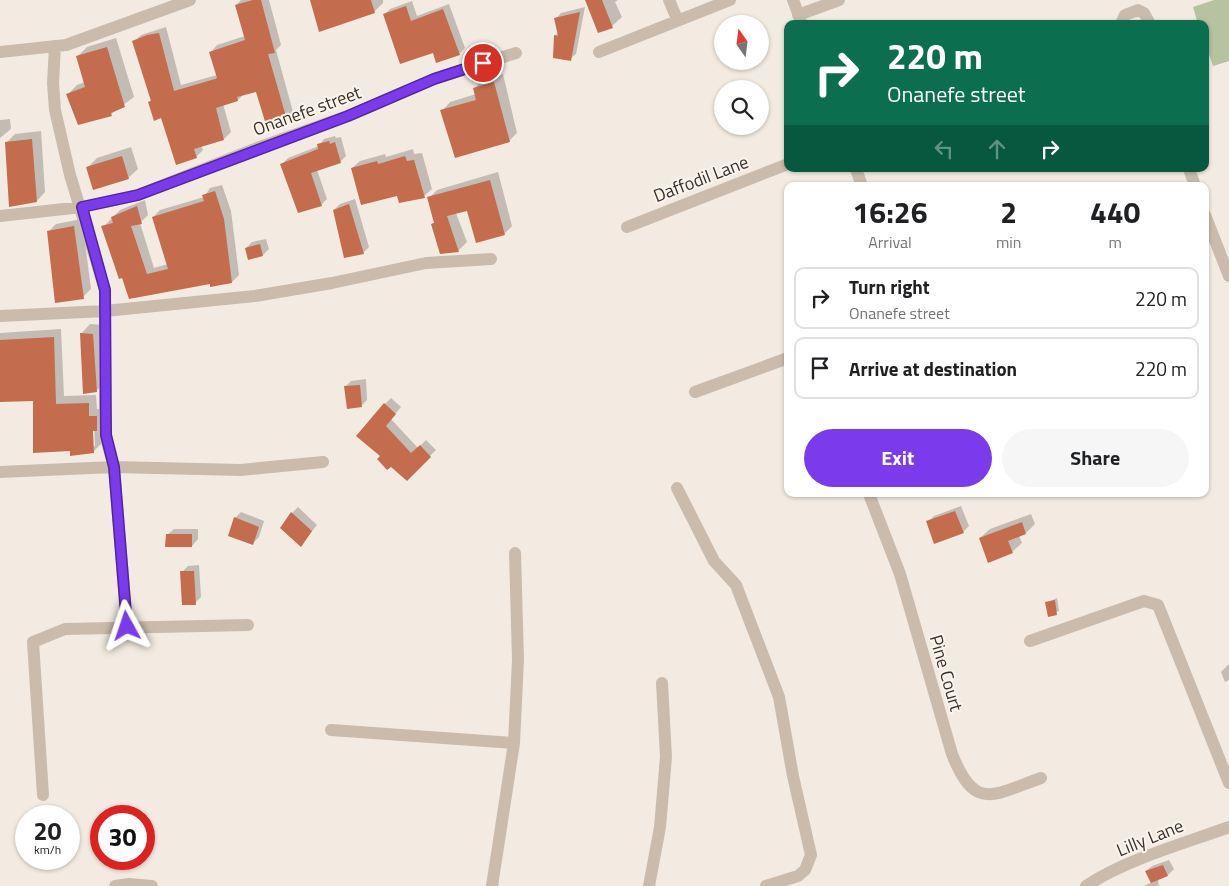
<!DOCTYPE html>
<style>
body{margin:0;font-family:"Titillium Web",sans-serif;background:#f6f6f6;color:#202124;height:100vh;display:flex;flex-direction:column;font-size:19px;white-space:nowrap}
*{box-sizing:border-box;margin:0}
p{font-size:16px;color:#757577}
.icon{flex:none;width:28px;height:28px;fill:none;stroke:currentColor;stroke-width:2;stroke-linecap:round;stroke-linejoin:round}
.map{position:relative;flex:1;overflow:hidden}
.details{position:absolute;left:784px;top:182px;width:425px;height:315px;display:flex;flex-direction:column;background:#fff;border-radius:10px;box-shadow:0 1px 4px #0004}
.details>*{flex:none}
.top-card{position:absolute;left:784px;top:20px;width:425px;height:152px;border-radius:10px;box-shadow:0 1px 4px #0004;background:#0b6e4f;color:#fff;overflow:hidden}
.needle{width:32px;rotate:346deg}
.fabs{position:absolute;left:714px;top:15px;display:grid;gap:10px}
.fabs a{display:grid;place-items:center;width:55px;height:55px;border-radius:50%;background:#fff;box-shadow:0 1px 4px #0004;font-size:25px}
.speed{position:absolute;left:15px;top:805px;display:flex;gap:10px;font-size:25px;font-weight:700;text-align:center}
.speed>*{display:grid;place-content:center;width:65px;height:65px;border-radius:50%;background:#fff;box-shadow:0 1px 4px #0004;line-height:1}
.speed small{font-size:12px;font-weight:400}
.speed .limit{border:8px solid #d22;background:#fff;color:#111}
.pin{position:absolute;display:grid;place-items:center;width:42px;height:42px;color:#fff;margin:-21px;border:2px solid #fff;border-radius:50%;box-shadow:0 1px 5px #0007}
.me{position:absolute;width:55px;margin:-28px;rotate:355deg;stroke-linejoin:round;filter:drop-shadow(0 0 4px #0008)}
.turn{display:flex;align-items:center;gap:18px;height:105px;padding:0 20px;font-size:22px}
.turn .icon{width:65px;height:65px;stroke-width:2.5}
.turn b{display:block;font-size:35px;line-height:42px}
.lanes{display:flex;align-items:center;height:48px;padding:0 20px;background:#0003;justify-content:center;gap:25px;direction:ltr}
.lanes .off{opacity:.35}
.eta{display:flex;justify-content:space-evenly;align-items:center;height:85px;text-align:center}
.eta b{font-size:30px;font-weight:700;line-height:35px}
.action{display:flex;gap:10px;margin-top:auto;padding:10px 20px}
.action a{flex:1;height:58px;border-radius:30px;background:#7c3aed;color:#fff;font-size:20px;font-weight:700;line-height:58px;text-align:center}
.action a+a{background:#f6f6f6;color:#202124}
ul{padding:0;list-style:none}
li{display:flex;align-items:center;gap:15px;height:62px;margin:0 10px 8px;padding:0 10px;border:2px solid #e0e0e0;border-radius:10px}
li div{flex:1}
li b{display:block;font-size:19px}
li em{font-style:normal}
.map>svg:first-child{display:block}
</style>
<div class="map">
<svg width="1229" height="886" viewBox="0 0 1229 886">
<rect width="100%" height="100%" fill="#f3ebe1"/>
<path fill="#b6c2a0" d="M 1214,0 L 1229,0 L 1229,61 L 1213,66 L 1205,43 L 1205,24 L 1198,24 L 1193,7 Z"/>
<path fill="#0003" fill-rule="evenodd" d="M 241,0 L 269,0 L 281,45 L 276,50 L 293,112 L 286,119 L 257,90 L 244,94 L 238,100 L 223,104 L 231,132 L 224,139 L 201,146 L 203,150 L 196,157 L 149,102 L 152,99 L 134,42 L 141,35 L 166,27 L 181,85 L 217,75 L 211,52 L 217,45 L 245,36 L 236,5 Z
M 311,0 L 383,0 L 383,3 L 374,12 Z
M 586,0 L 618,0 L 615,2 L 622,17 L 612,26 L 598,32 Z
M 412,1 L 417,16 L 449,4 L 465,48 L 459,54 L 433,52 L 384,15 L 390,9 Z
M 585,7 L 576,54 L 570,59 L 555,36 L 558,33 L 556,19 L 561,13 Z
M 116,38 L 134,97 L 111,114 L 68,94 L 77,85 L 85,82 L 77,57 L 87,47 Z
M 503,74 L 517,133 L 509,141 L 442,111 L 450,102 L 476,94 L 475,88 L 483,79 Z
M 10,119 L 11,129 L 0,138 L 0,120 Z
M 41,131 L 45,192 L 37,201 L 6,143 L 15,134 Z
M 335,136 L 336,138 L 341,137 L 346,156 L 340,162 L 317,170 L 327,199 L 321,205 L 282,164 L 288,158 L 319,146 L 324,139 Z
M 131,147 L 138,169 L 128,178 L 88,167 L 97,158 Z
M 413,149 L 414,154 L 422,153 L 432,189 L 424,196 L 398,194 L 352,168 L 360,161 L 385,154 L 386,157 Z
M 498,172 L 512,226 L 504,234 L 468,209 L 456,213 L 467,242 L 459,250 L 441,253 L 432,224 L 435,222 L 429,198 L 437,190 Z
M 222,185 L 231,211 L 239,275 L 232,282 L 211,282 L 150,295 L 103,227 L 120,210 L 145,200 L 148,215 L 140,223 L 154,268 L 168,264 L 153,217 L 160,210 L 204,197 L 210,188 Z
M 355,199 L 369,247 L 363,253 L 334,210 L 340,204 Z
M 82,219 L 91,289 L 83,297 L 48,232 L 56,224 Z
M 266,239 L 269,249 L 263,255 L 246,248 L 252,242 Z
M 90,324 L 102,325 L 105,382 L 96,391 L 81,334 Z
M 61,329 L 64,396 L 96,395 L 97,409 L 104,408 L 101,444 L 93,452 L 71,450 L 34,400 L 0,401 L 0,333 ZM 91,425 L 94,425 L 95,446 L 92,446 Z
M 366,379 L 367,400 L 361,406 L 345,387 L 351,381 Z
M 391,398 L 401,407 L 391,419 L 418,448 L 426,440 L 436,450 L 407,479 L 382,456 L 385,404 Z
M 961,506 L 969,526 L 963,532 L 928,522 L 934,516 Z
M 298,507 L 317,525 L 301,545 L 292,513 Z
M 241,512 L 264,521 L 259,537 L 253,543 L 235,518 Z
M 1031,514 L 1035,524 L 1026,533 L 1019,536 L 1022,543 L 1012,552 L 980,538 L 990,529 Z
M 174,529 L 198,529 L 198,539 L 192,546 L 167,535 Z
M 199,565 L 201,597 L 195,603 L 182,572 L 188,566 Z
M 1057,598 L 1059,611 L 1049,615 L 1046,603 Z
M 1229,664 L 1229,680 L 1225,682 L 1221,672 Z
M 1169,860 L 1174,869 L 1168,875 L 1158,879 L 1159,886 L 1144,886 L 1152,882 L 1146,871 L 1152,866 Z"/>
<path fill="#c36c4e" d="M 253,0 L 261,0 L 275,53 L 268,54 L 287,120 L 267,128 L 256,92 L 237,97 L 238,101 L 216,108 L 224,140 L 194,149 L 197,158 L 176,165 L 161,118 L 154,121 L 148,102 L 151,101 L 132,41 L 147,35 L 159,33 L 174,91 L 215,79 L 217,78 L 209,52 L 245,40 L 235,5 Z
M 310,0 L 371,0 L 375,13 L 319,32 Z
M 585,0 L 602,0 L 613,28 L 598,33 Z
M 406,6 L 411,21 L 443,9 L 460,55 L 436,63 L 433,53 L 400,64 L 383,14 Z
M 580,12 L 571,61 L 553,58 L 554,35 L 558,36 L 554,18 Z
M 107,47 L 125,107 L 111,113 L 112,116 L 78,125 L 66,94 L 85,87 L 76,56 Z
M 494,82 L 510,142 L 455,158 L 440,110 L 476,100 L 473,88 Z
M 32,139 L 37,202 L 9,207 L 5,142 Z
M 329,141 L 330,144 L 335,142 L 341,163 L 311,173 L 322,206 L 298,213 L 280,164 L 318,149 L 317,144 Z
M 122,156 L 129,179 L 93,190 L 86,167 Z
M 405,156 L 407,161 L 414,160 L 425,198 L 399,203 L 397,196 L 361,205 L 351,168 L 377,161 L 378,164 Z
M 490,180 L 505,235 L 476,243 L 467,211 L 447,216 L 459,252 L 440,254 L 431,224 L 434,223 L 427,197 Z
M 215,191 L 224,219 L 232,283 L 210,287 L 210,284 L 129,299 L 122,278 L 119,279 L 101,226 L 113,223 L 111,217 L 137,206 L 142,224 L 131,226 L 147,274 L 168,269 L 152,217 L 204,201 L 202,195 Z
M 349,204 L 364,254 L 344,258 L 333,210 Z
M 74,226 L 84,299 L 55,303 L 47,231 Z
M 260,244 L 263,256 L 248,260 L 245,248 Z
M 80,333 L 93,334 L 97,392 L 83,394 Z
M 54,337 L 56,404 L 89,403 L 89,416 L 97,416 L 97,431 L 93,431 L 94,453 L 70,456 L 70,451 L 33,453 L 33,401 L 0,402 L 0,340 Z
M 360,385 L 362,407 L 347,409 L 344,386 Z
M 384,403 L 396,414 L 386,426 L 411,453 L 420,445 L 431,457 L 407,481 L 391,467 L 387,470 L 377,459 L 380,456 L 356,436 Z
M 955,511 L 964,533 L 934,544 L 926,521 Z
M 291,512 L 312,531 L 301,547 L 280,528 Z
M 234,517 L 259,527 L 253,545 L 228,536 Z
M 1022,522 L 1026,534 L 1008,541 L 1013,553 L 988,563 L 979,538 Z
M 166,534 L 192,534 L 192,547 L 165,547 Z
M 180,571 L 194,571 L 196,605 L 182,605 Z
M 1055,600 L 1057,615 L 1048,617 L 1045,602 Z
M 1163,865 L 1168,876 L 1151,883 L 1145,871 Z"/>
<g fill="none" stroke-linecap="round" stroke-linejoin="round">
<path stroke="#cbbbac" stroke-width="12" d="M 669,0 L 677,19
M 793,0 L 802,24
M 798,15 L 839,0
M 1121,24 L 1125,15 L 1138,10 L 1144,13 L 1150,24
M 55,46 L 53,83 L 55,110 L 70,175 L 105,290 L 105,435 L 114,467 L 240,470 L 323,462
M 0,52 L 66,45 L 190,0
M 599,52 L 730,0
M 856,169 L 862,186
M 1189,169 L 1195,186
M 1205,215 L 1229,276
M 0,216 L 82,207 L 138,195 L 257,148 L 348,116 L 434,79 L 516,53
M 627,227 L 788,164
M 0,316 L 105,311 L 255,296 L 332,283 L 426,263 L 491,259
M 695,392 L 788,358
M 0,472 L 114,467 L 127,626
M 677,488 L 714,561 L 736,585 L 779,697 L 793,776 L 811,855 L 805,870 L 798,876 L 766,886
M 869,494 L 900,574 L 952,754 C 975,812 993,795 1041,778
M 1030,641 L 1144,601 L 1158,605 L 1229,783
M 331,730 L 514,743
M 43,795 L 33,642 L 65,629 L 248,625
M 115,886 L 129,884 L 152,886
M 492,886 L 514,743 L 518,660 L 515,553
M 649,886 L 660,827 L 666,757 L 662,683
M 1086,886 C 1127,859 1183,844 1229,827"/>
</g>
<g fill="none" stroke-linecap="round" stroke-linejoin="round">
<g stroke="#51269a" stroke-width="12">
<path id="route" d="M 127,626 L 114,467 L 106,435 L 105,290 L 82,207 L 138,195 L 348,116 L 434,79 L 483,63"/>
</g>
<use href="#route" stroke="#7c3aed" stroke-width="9"/>
</g>
<g text-anchor="middle" stroke-width="4" stroke-linejoin="round" paint-order="stroke">
<g font-size="18" fill="#3a302b" stroke="#faf4ed">
<text transform="translate(307 111) rotate(-20)" y="6">Onanefe street</text>
<text transform="translate(701 179) rotate(-21)" y="6">Daffodil Lane</text>
<text transform="translate(946 673) rotate(74)" y="6">Pine Court</text>
<text transform="translate(1150 838) rotate(-22)" y="6">Lilly Lane</text>
</g>
</g>
</svg>
<div class="fabs">
<a><svg class="needle" viewBox="-14 -14 28 28"><path d="M0-13l5 13h-10z" fill="#e53935"/><path d="M0 13l5-13h-10z" fill="#757577"/></svg></a>
<a><svg class="icon" aria-label="search" viewBox="0 0 24 24"><circle cx="10" cy="10" r="6"/><path d="M15 15l6 6"/></svg></a>
</div>
<div class="speed"><div>20<small>km/h</small></div><div class="limit">30</div></div>
<div class="pin" style="left:483px;top:63px;background:#d93025"><svg class="icon" aria-label="arrive" viewBox="0 0 24 24"><path d="M6 21V4h12l-3 4 3 4H6"/></svg></div>
<svg class="me" style="left:127px;top:626px" viewBox="-20 -20 40 40"><path d="M0-17L14 15 0 8-14 15z" fill="#7c3aed" stroke="#fff" stroke-width="4"/></svg>
<div class="top-card">
<div class="turn"><svg class="icon" aria-label="right" viewBox="0 0 24 24"><path d="M7 20v-9h11M14 6l5 5-5 5"/></svg><div><b>220 m</b>Onanefe street</div></div>
<div class="lanes"><svg class="icon off" aria-label="left" viewBox="0 0 24 24"><path d="M17 20v-9H6M10 6l-5 5 5 5"/></svg><svg class="icon off" aria-label="ahead" viewBox="0 0 24 24"><path d="M12 20V5M6 11l6-6 6 6"/></svg><svg class="icon" aria-label="right" viewBox="0 0 24 24"><path d="M7 20v-9h11M14 6l5 5-5 5"/></svg></div>
</div>
<section class="details">
<div class="eta">
<div><b>16:26</b><p>Arrival</p></div>
<div><b>2</b><p>min</p></div>
<div><b>440</b><p>m</p></div>
</div>
<ul>
<li><svg class="icon" aria-label="right" viewBox="0 0 24 24"><path d="M7 20v-9h11M14 6l5 5-5 5"/></svg><div><b>Turn right</b><p>Onanefe street</p></div><em>220 m</em></li>
<li><svg class="icon" aria-label="arrive" viewBox="0 0 24 24"><path d="M6 21V4h12l-3 4 3 4H6"/></svg><div><b>Arrive at destination</b></div><em>220 m</em></li>
</ul>
<div class="action"><a>Exit</a><a>Share</a></div>
</section>
</div>
